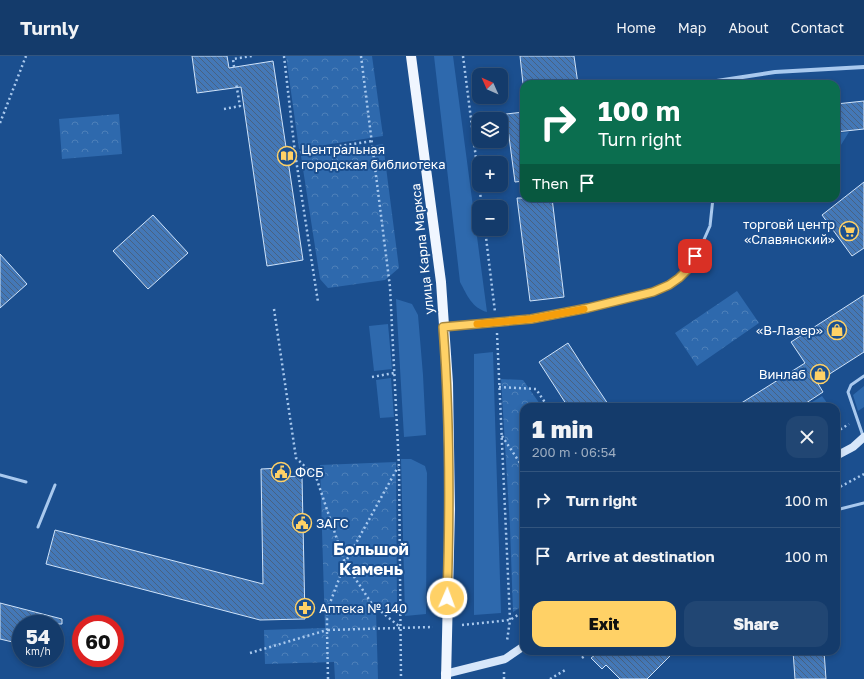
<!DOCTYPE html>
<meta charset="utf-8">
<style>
body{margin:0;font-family:"Golos Text",sans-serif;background:#214673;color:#f1f3f6;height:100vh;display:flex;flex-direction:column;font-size:15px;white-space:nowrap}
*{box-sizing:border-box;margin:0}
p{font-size:13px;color:#9dadc1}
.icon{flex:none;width:22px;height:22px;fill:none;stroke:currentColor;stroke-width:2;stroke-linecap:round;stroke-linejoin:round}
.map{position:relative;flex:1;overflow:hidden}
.panel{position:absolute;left:520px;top:347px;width:320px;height:252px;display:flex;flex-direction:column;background:#143b6b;border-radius:12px;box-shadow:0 2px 6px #0003,0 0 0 1px #33557e}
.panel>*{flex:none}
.hud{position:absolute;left:520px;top:24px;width:320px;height:122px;border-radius:12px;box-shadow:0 2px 6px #0003,0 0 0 1px #33557e;background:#0b6e4f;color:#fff;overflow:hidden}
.needle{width:26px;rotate:315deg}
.fabs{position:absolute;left:472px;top:12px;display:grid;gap:8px}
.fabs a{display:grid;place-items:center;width:36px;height:36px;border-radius:8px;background:#143b6b;box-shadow:0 2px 6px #0003,0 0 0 1px #33557e;font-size:20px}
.speed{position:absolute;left:12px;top:559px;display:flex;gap:8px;font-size:20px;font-weight:700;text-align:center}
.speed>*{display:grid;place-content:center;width:52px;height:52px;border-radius:50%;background:#143b6b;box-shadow:0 2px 6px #0003,0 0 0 1px #33557e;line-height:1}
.speed small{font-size:10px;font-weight:400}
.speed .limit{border:6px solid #d22;background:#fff;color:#111}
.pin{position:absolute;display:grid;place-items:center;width:34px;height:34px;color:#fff;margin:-17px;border-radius:8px;box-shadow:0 2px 6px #0006}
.me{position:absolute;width:44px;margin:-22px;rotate:2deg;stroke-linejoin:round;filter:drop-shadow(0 0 3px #0008)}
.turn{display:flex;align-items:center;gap:14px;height:84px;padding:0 12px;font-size:18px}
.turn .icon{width:52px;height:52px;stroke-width:2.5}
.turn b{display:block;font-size:28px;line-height:34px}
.then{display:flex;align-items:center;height:38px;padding:0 12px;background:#0003;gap:8px;font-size:15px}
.round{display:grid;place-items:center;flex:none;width:42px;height:42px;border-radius:12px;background:#214673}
.head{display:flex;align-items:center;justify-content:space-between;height:68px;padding:0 12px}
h1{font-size:24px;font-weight:800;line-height:30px}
.cta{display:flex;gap:8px;margin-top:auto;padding:8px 12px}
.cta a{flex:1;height:46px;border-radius:12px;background:#ffd166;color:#111;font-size:16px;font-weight:800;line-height:46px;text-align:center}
.cta a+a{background:#214673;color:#f1f3f6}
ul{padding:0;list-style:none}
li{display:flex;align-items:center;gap:12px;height:56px;padding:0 12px;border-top:1px solid #33557e}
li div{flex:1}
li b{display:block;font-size:15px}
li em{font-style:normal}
header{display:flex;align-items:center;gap:24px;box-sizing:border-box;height:56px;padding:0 20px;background:#143b6b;border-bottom:1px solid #33557e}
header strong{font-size:19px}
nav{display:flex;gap:22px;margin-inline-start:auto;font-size:14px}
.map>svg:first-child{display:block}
</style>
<header>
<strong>Turnly</strong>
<nav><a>Home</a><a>Map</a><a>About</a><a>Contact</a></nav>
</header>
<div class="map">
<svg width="864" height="623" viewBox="0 0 864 623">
<defs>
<pattern id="forest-crowns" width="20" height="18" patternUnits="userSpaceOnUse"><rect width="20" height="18" fill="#2e69ad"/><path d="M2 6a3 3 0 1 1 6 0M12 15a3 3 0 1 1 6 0" fill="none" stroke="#4d80b9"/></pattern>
<pattern id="building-back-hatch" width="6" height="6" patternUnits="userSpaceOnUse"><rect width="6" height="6" fill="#4478b7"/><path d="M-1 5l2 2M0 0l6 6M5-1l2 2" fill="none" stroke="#486282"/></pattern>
</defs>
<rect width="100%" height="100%" fill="#1b4f8f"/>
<path fill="#2e69ad" d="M 434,0 L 453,0 L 487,256 C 472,252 467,239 460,226 Z
M 849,76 L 836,97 L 836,77 Z
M 396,243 L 412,248 L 418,259 L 423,319 L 426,379 L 404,381 Z
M 388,268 L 392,313 L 374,315 L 369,270 Z
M 493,296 L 501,557 L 474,559 L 474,298 Z
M 391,322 L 394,361 L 380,362 L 376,324 Z
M 864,330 L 864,351 L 858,355 L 853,339 Z
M 822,340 L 830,351 L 804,351 Z
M 401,403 L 411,403 L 425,410 L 427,417 L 426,558 L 405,560 Z"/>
<path fill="url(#forest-crowns)" d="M 286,0 L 372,0 L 383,80 L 299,93 Z
M 119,58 L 122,98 L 62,103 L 59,63 Z
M 383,88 L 399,212 L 385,224 L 328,232 L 320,223 L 301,100 Z
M 737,235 L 759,267 L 697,310 L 675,277 Z
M 501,323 L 523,324 L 542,351 L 524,351 L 524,549 L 513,556 L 510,471 Z
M 396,406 L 397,551 L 376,554 L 378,623 L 335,623 L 334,606 L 265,608 L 264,574 L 325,572 L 320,409 Z"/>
<path fill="url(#building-back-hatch)" stroke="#cfe3fa" d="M 192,0 L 227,0 L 229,12 L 273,5 L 303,204 L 267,210 L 241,31 L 197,37 Z
M 520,0 L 574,0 L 578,28 L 523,28 Z
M 864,45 L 864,73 L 836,76 L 836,48 Z
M 524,56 L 524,125 L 515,126 L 506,58 Z
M 864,126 L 864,192 L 852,200 L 822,159 Z
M 517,142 L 552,142 L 564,241 L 530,245 Z
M 153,159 L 188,197 L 148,233 L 113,195 Z
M 0,198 L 27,228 L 0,252 Z
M 864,239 L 864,296 L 817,326 L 823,336 L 800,351 L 735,351 L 805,307 L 791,286 Z
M 568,287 L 584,312 L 610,351 L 568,351 L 559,337 L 539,306 Z
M 281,412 L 281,421 L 302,420 L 305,563 L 260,564 L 46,508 L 55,474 L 263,528 L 261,413 Z
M 0,547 L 62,563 L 62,568 L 21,568 L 21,588 L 0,583 Z
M 592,595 L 675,595 L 647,623 L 620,623 L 606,609 L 602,613 L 591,602 L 595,599 Z
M 793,595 L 824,595 L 826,623 L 795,623 Z"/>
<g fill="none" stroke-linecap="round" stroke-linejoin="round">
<path stroke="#a9c9ee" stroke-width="2.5" stroke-dasharray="2 3" stroke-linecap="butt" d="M 284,0 L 295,97 L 318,246
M 361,0 L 390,231 L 399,411 L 401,623
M 463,0 L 479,126
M 234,11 L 233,3 L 252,0
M 224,53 L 240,50 L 236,27
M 0,67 L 26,0
M 295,97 L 372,85
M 479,129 L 482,151
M 485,173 L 495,256
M 274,253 L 296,402 L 316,421 L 345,507 L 372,548 L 400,571
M 497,277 L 510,564 L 507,585
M 372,321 L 394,317
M 499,331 L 536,333 L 548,351
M 836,376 L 849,368
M 502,380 L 524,413
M 836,433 L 864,418
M 462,569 L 510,564 L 524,555
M 250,597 L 327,574 L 327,555 L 345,507 L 398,411
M 582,602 L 590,595
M 328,623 L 327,574 L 433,571
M 504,623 L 504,616
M 550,623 L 567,613"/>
<path stroke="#a9c9ee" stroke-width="3" d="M 445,271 L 531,263 L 588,253 L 653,236 L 669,229 L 679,222 L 689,212 L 702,188 L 710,170 L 713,142
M 863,380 L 848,336 L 851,329 L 864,320
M 0,419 L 26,426
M 836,454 L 864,447
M 38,471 L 55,429"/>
<path stroke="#a9c9ee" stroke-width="4" d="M 697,28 L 775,16 L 864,11"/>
<path stroke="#d6e6fa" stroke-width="8" d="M 836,400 L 853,391 L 864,381
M 445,618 L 505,603 L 524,590"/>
<path stroke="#f0f6ff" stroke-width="10" d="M 411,0 L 441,226 L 448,327 L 450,453 L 446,623"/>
</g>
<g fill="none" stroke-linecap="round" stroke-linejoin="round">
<g stroke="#a68842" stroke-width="10">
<path id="route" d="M 447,542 C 450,451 450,361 443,271 L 531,263 L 588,252 L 653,236 L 669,229 L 679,222 L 689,212 L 695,200"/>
</g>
<use href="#route" stroke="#ffd166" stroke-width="7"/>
<path stroke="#f59e0b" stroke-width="7" d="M 477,268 L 531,263 L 584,253"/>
</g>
<defs>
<g id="library-ring" transform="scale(1)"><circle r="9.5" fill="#1b4f8f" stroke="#ffd166" stroke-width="1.5"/><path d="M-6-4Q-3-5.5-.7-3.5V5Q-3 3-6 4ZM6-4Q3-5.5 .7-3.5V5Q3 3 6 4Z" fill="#ffd166"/></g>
<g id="supermarket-ring" transform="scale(1)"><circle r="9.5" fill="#1b4f8f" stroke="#ffd166" stroke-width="1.5"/><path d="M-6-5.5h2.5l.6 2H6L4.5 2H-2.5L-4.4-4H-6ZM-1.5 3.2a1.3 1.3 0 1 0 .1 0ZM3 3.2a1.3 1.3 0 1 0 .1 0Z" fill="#ffd166"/></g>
<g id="shop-ring" transform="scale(1)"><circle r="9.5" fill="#1b4f8f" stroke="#ffd166" stroke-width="1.5"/><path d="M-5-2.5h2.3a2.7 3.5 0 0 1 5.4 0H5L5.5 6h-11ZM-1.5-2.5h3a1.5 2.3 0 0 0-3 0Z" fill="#ffd166"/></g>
<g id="civic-ring" transform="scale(1)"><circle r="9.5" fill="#1b4f8f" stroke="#ffd166" stroke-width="1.5"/><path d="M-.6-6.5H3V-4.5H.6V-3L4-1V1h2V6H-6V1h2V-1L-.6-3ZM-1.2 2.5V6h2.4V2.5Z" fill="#ffd166"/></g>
<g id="pharmacy-ring" transform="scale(1)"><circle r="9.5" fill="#1b4f8f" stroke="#ffd166" stroke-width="1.5"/><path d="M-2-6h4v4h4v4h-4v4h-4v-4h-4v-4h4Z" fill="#ffd166"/></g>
</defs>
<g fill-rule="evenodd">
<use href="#library-ring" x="287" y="100"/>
<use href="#supermarket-ring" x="849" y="175"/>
<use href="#shop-ring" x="837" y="274"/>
<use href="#shop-ring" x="820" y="318"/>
<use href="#civic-ring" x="281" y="416"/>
<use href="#civic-ring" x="302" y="467"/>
<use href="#pharmacy-ring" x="305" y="552"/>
</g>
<g text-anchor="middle" stroke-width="4" stroke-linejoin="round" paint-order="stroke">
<g font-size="13" fill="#fff" stroke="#1b4f8f" text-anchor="start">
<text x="301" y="98">Центральная<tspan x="301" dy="15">городская библиотека</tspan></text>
<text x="835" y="173" text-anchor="end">торговй центр<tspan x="835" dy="15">«Славянский»</tspan></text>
<text x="823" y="279" text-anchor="end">«В-Лазер»</text>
<text x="806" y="323" text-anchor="end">Винлаб</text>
<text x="295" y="421">ФСБ</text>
<text x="316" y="472">ЗАГС</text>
<text x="319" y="557">Аптека № 140</text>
</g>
<g font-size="13" fill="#fff" stroke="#1b4f8f">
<text transform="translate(422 193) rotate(-96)" y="5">улица Карла Маркса</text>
</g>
<g font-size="17" font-weight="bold" fill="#fff" stroke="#1b4f8f">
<text x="371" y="499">Большой<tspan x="371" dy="20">Камень</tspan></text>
</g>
</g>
</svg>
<div class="fabs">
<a><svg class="needle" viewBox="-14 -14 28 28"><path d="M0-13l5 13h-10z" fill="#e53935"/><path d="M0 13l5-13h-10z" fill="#9dadc1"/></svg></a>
<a><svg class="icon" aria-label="layers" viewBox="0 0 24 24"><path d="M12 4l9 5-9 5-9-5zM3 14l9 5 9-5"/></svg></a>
<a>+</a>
<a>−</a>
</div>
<div class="speed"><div>54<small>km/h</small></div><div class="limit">60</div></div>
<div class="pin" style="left:695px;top:200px;background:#d93025"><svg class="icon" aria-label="arrive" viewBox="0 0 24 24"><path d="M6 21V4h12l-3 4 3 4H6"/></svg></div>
<svg class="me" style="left:447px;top:542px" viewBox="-20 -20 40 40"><circle r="17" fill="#ffd166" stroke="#fff" stroke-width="3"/><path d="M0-11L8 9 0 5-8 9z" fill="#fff"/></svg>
<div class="hud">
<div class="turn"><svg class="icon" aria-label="right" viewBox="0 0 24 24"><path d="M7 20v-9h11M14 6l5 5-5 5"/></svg><div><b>100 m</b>Turn right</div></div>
<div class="then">Then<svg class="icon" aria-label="arrive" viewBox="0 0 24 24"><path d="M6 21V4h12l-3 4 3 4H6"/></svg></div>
</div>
<section class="panel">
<div class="head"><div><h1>1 min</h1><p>200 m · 06:54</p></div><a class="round"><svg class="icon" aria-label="close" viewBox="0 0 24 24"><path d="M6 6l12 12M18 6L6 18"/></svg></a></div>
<ul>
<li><svg class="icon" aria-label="right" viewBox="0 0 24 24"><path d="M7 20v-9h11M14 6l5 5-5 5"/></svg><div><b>Turn right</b></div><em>100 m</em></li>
<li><svg class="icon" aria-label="arrive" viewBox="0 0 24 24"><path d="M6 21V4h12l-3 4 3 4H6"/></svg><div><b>Arrive at destination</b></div><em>100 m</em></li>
</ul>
<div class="cta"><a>Exit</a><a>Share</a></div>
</section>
</div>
